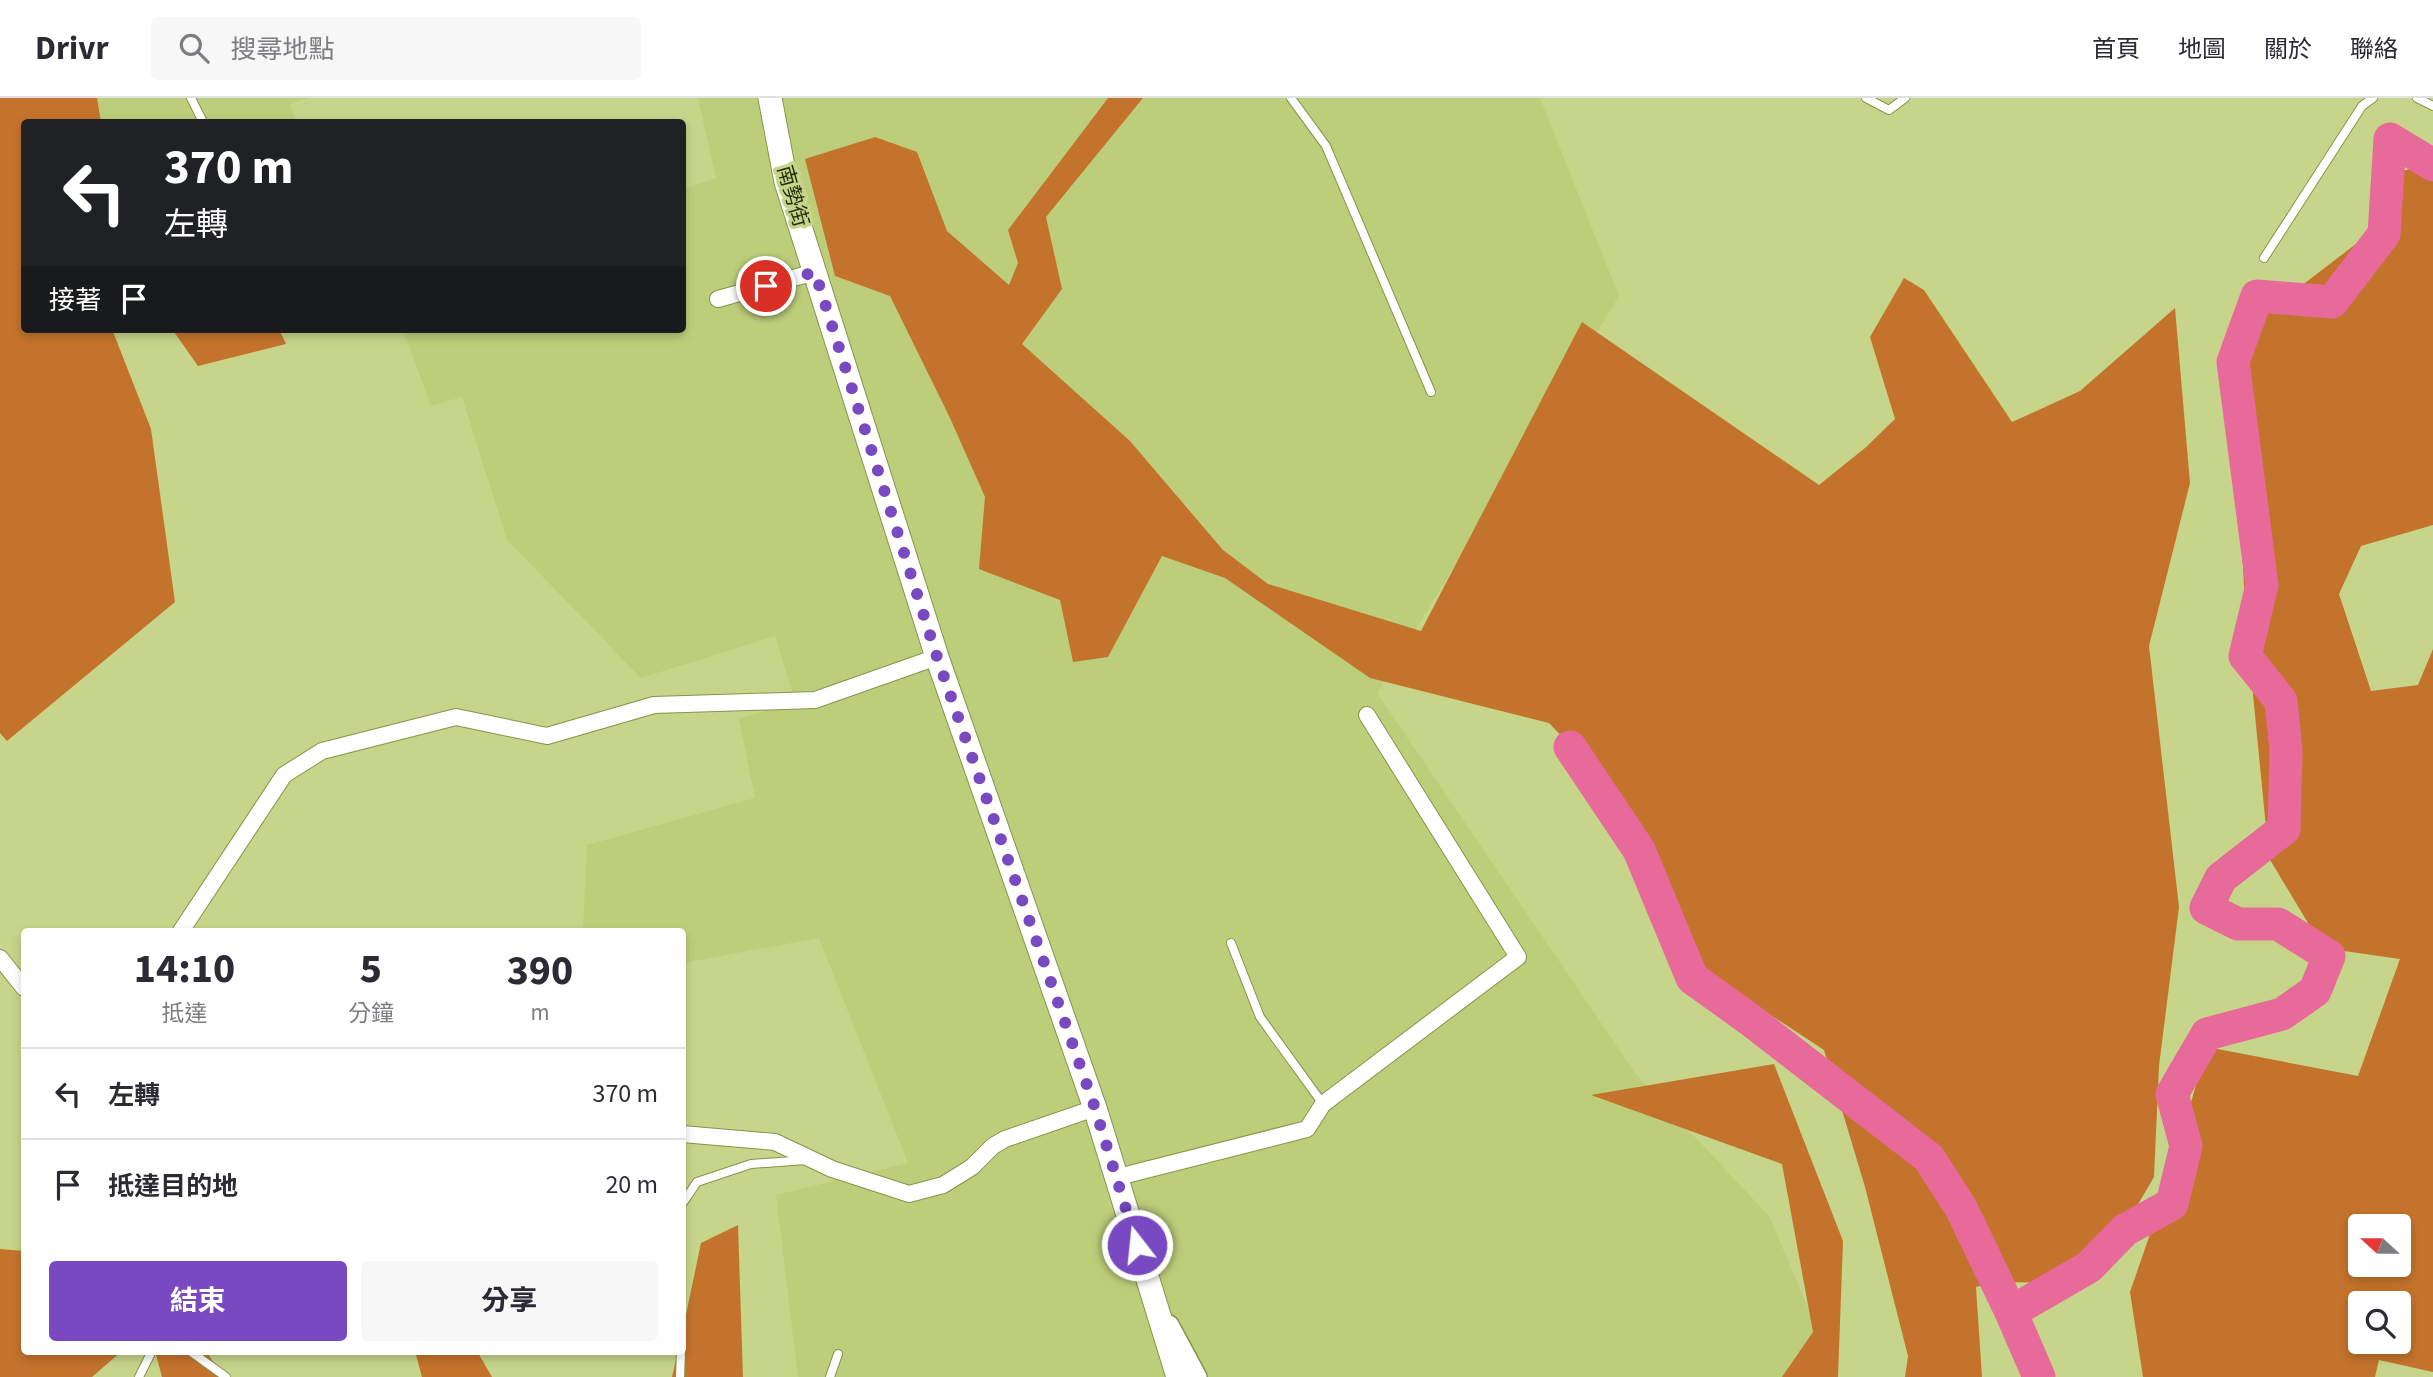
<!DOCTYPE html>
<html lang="zh-TW">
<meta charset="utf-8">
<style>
body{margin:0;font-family:"Source Sans 3","Noto Sans TC",sans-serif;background:#f7f7f7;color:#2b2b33;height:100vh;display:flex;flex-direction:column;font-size:26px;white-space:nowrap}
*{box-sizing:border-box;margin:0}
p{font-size:23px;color:#7c7c81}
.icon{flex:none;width:38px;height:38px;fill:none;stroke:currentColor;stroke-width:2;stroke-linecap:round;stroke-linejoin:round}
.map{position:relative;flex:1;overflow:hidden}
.sheet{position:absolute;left:21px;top:830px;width:665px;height:427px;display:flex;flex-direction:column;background:#fff;border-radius:7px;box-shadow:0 4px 10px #0003}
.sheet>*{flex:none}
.banner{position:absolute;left:21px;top:21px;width:665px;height:214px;border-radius:7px;box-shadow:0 4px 10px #0003;background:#202124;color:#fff;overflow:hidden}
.needle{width:46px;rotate:291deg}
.fabs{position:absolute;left:2348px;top:1116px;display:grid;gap:14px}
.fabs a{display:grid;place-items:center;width:63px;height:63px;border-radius:7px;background:#fff;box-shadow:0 4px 10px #0003;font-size:35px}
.pin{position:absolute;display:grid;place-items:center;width:60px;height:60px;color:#fff;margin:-30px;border:4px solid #fff;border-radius:50%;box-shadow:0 2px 7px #0007}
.me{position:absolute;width:77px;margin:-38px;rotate:344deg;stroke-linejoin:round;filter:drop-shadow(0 0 5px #0008)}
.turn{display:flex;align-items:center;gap:24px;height:147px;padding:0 28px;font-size:32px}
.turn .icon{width:91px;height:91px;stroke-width:2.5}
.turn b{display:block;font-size:49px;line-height:60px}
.then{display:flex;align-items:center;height:66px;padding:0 28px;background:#0003;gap:14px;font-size:26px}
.eta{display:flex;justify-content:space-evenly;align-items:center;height:119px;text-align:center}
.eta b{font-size:42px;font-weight:700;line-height:49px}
.action{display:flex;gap:14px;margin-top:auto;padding:14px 28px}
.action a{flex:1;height:80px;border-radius:7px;background:#7849c1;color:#fff;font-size:28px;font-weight:700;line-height:80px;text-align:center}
.action a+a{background:#f7f7f7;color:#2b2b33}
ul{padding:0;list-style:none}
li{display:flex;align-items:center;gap:21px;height:91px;padding:0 28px;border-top:2px solid #e1e1e2}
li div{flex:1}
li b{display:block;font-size:26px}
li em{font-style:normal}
header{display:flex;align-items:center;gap:42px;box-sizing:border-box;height:98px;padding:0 35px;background:#fff;border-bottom:2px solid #e1e1e2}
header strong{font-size:33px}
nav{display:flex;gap:38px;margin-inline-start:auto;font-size:24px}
.search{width:490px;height:63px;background:#f7f7f7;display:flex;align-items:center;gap:18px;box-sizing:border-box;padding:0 24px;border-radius:7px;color:#7c7c81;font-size:26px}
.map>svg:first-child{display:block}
</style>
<header>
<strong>Drivr</strong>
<div class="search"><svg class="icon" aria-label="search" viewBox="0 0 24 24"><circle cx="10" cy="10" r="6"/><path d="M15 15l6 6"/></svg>搜尋地點</div>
<nav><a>首頁</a><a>地圖</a><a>關於</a><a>聯絡</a></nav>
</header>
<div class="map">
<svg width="2433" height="1279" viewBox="0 0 2433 1279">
<rect width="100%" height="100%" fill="#c6d589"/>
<path fill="#bdce7a" d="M 0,0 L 309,0 L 290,6 L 296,24 L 24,24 L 0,94 Z
M 698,0 L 1540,0 L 1619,198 L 1377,595 L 1635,975 L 1769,1118 L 1823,1245 L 1786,1279 L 798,1279 L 776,1097 L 908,1065 L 819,840 L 683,865 L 682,833 L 583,833 L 587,747 L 755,700 L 739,621 L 795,603 L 775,538 L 641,580 L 507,442 L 462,299 L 431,308 L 403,231 L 682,231 L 683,91 L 716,80 Z"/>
<path fill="#c4732c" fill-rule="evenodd" d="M 0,0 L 97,0 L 101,24 L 24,24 L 24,231 L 112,231 L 151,331 L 175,504 L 7,643 L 0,635 Z
M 1108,0 L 1143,0 L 1046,119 L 1062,191 L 1022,246 L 1130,343 L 1223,452 L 1268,486 L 1421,533 L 1582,224 L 1819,387 L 1865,350 L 1895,321 L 1870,239 L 1904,180 L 1924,192 L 2012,324 L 2080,293 L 2175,210 L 2190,385 L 2149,548 L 2179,809 L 2159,968 L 2154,1079 L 2092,1185 L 1994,1184 L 1976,1189 L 1982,1279 L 1905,1279 L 1908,1258 L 1865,1089 L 1824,952 L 1699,870 L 1620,699 L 1549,625 L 1370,580 L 1225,480 L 1162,458 L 1108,559 L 1073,564 L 1060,502 L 979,471 L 985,399 L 950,320 L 890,198 L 835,178 L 805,61 L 875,39 L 917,54 L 947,133 L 1009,187 L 1018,165 L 1008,132 Z
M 2433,66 L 2433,427 L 2361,448 L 2339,496 L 2371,593 L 2418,587 L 2433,551 L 2433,1274 L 2379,1262 L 2375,1279 L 2143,1279 L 2130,1194 L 2168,1084 L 2207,949 L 2358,978 L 2400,861 L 2323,850 L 2269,760 L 2246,525 L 2234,298 L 2267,214 L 2369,136 L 2384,77 ZM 2361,1129 L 2399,1129 L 2399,1167 L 2361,1167 ZM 2361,1206 L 2399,1206 L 2399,1244 L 2361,1244 Z
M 172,231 L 279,231 L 286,246 L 198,268 Z
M 1774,966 L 1843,1143 L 1838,1279 L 1782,1279 L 1813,1234 L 1782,1066 L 1591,997 Z
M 738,1127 L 743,1279 L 672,1279 L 678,1253 L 682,1253 L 683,1231 L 701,1145 Z
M 0,1151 L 24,1153 L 24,1253 L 122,1253 L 92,1279 L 0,1279 Z
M 155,1253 L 206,1253 L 223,1279 L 162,1279 Z
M 415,1253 L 477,1253 L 492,1279 L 422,1279 Z"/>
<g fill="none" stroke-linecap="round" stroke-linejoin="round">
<path stroke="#e86a9b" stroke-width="33" d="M 1570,649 L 1639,752 L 1692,880 L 1749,921 L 1929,1060 L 1961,1110 L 2011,1214 L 2039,1279
M 2011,1214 L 2089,1169 L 2125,1132 L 2172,1106 L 2186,1048 L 2172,996 L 2207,936 L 2282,916 L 2315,893 L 2329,858 L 2278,826 L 2238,826 L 2206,810 L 2221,780 L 2284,731 L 2286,652 L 2281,603 L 2245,558 L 2262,487 L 2233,264 L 2257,198 L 2332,204 L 2384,136 L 2390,41 L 2433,67"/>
<g stroke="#86944a" stroke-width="10">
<path id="service" d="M 191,0 L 203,24
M 1291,0 L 1326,48 L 1431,294
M 1866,0 L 1889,12 L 1905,0
M 2417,0 L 2433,8
M 2264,160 L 2362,8 L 2373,0
M 1231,845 L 1260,919 L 1323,1006
M 682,1106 L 697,1084 L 751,1066 L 806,1062
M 190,1253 L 226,1279
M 139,1279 L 152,1253
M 680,1279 L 681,1253
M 830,1279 L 838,1256"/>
</g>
<g stroke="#86944a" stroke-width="18">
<path id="minor" d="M 718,201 L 815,174 L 815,172
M 181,833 L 284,677 L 322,653 L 456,619 L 547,638 L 654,607 L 815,602 L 937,559
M 0,860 L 24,890
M 682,1036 L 775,1044 L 832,1071 L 909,1096 L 943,1087 L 972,1069 L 993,1048 L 1005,1041 L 1095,1010
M 1118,1079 L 1307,1031 L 1323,1006 L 1518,859 L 1367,617"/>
</g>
<g stroke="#86944a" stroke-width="22">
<path id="tertiary" d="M 1169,1227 L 1197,1279"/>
</g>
<g stroke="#86944a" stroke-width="25">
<path id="secondary" d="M 770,0 L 786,84 L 937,559 L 1095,1010 L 1178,1279"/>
</g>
<use href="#service" stroke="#fff" stroke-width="8"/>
<use href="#minor" stroke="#fff" stroke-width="16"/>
<use href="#tertiary" stroke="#fff" stroke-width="19"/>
<use href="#secondary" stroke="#fff" stroke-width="23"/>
</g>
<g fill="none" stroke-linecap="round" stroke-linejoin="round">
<path stroke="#7849c1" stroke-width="12" stroke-dasharray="0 21.6" d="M 766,188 L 815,174 L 937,559 L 1095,1010 L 1137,1147"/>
</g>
<g text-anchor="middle" stroke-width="7" stroke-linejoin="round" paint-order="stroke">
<g font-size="21" fill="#262c0d" stroke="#c6d589">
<text transform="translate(793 98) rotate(74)" y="7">南勢街</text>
</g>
</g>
</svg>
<div class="fabs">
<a><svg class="needle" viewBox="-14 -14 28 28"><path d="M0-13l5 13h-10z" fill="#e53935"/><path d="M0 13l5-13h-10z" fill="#7c7c81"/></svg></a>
<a><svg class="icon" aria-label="search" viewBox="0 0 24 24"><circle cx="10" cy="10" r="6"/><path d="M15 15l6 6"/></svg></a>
</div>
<div class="pin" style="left:766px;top:188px;background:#d93025"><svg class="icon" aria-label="arrive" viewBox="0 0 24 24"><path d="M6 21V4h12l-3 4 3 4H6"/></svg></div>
<svg class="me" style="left:1137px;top:1147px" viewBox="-20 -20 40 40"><circle r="17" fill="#7849c1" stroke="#fff" stroke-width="3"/><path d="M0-11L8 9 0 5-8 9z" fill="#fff"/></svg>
<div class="banner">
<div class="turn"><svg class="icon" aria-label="left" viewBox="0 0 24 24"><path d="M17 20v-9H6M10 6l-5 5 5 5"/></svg><div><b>370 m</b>左轉</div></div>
<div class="then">接著<svg class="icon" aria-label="arrive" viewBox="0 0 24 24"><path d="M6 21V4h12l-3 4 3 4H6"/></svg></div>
</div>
<section class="sheet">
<div class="eta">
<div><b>14:10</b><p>抵達</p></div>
<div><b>5</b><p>分鐘</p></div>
<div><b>390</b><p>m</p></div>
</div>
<ul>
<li><svg class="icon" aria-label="left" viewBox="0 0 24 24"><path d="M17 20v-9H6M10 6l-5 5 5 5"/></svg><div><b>左轉</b></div><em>370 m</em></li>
<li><svg class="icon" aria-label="arrive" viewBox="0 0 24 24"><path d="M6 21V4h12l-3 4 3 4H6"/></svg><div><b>抵達目的地</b></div><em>20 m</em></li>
</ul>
<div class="action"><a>結束</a><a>分享</a></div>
</section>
</div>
